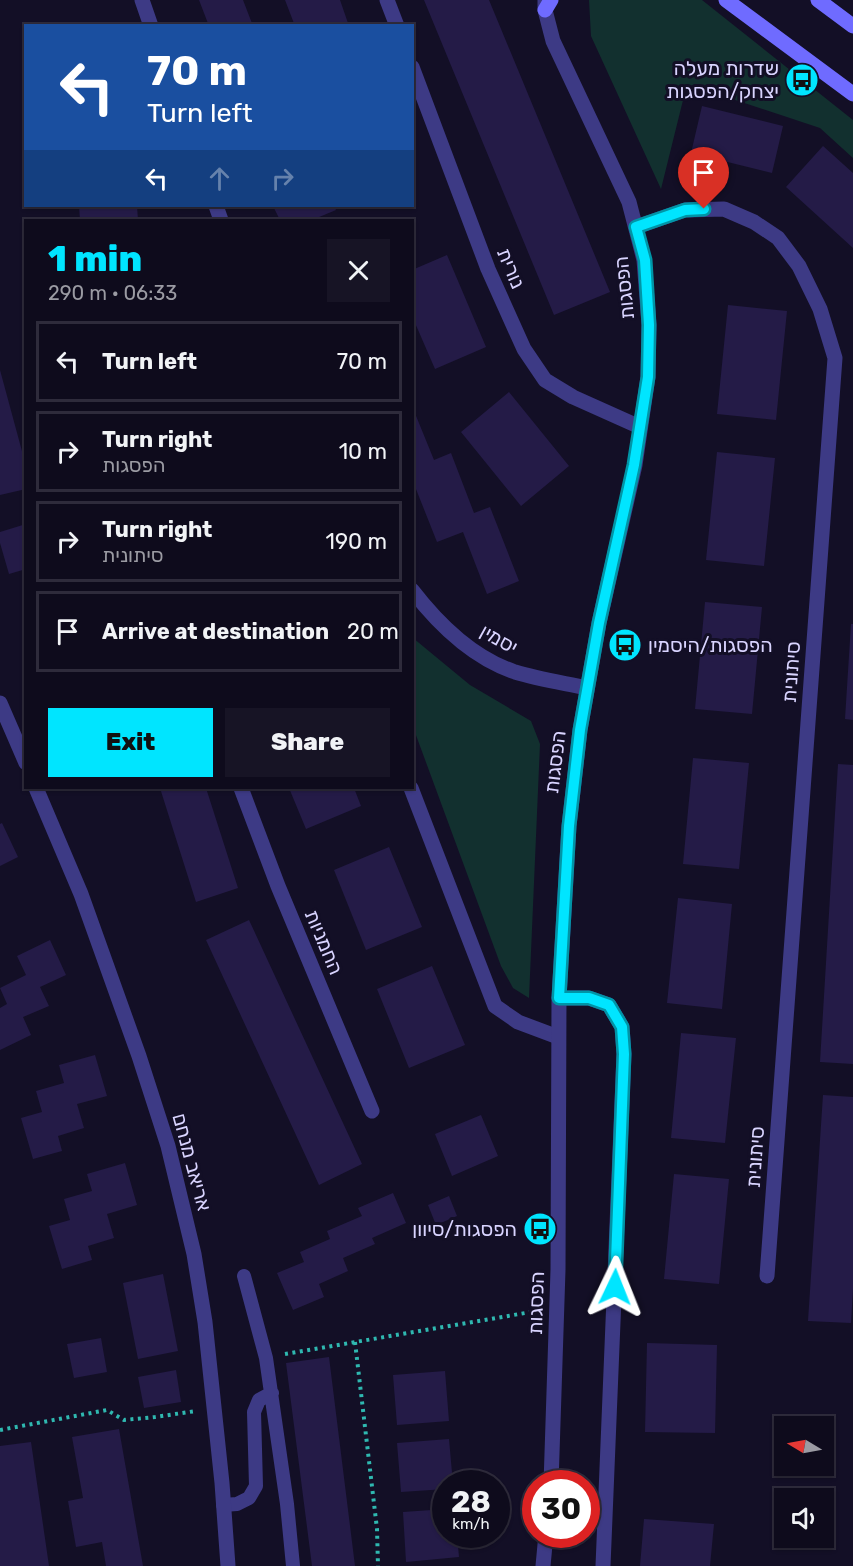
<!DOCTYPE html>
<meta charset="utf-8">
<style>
body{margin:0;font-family:Rubik,"Noto Sans Hebrew",sans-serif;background:#171425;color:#f1f3f6;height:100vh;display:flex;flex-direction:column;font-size:22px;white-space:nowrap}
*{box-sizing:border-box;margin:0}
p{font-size:20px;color:#9b9ba3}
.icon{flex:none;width:33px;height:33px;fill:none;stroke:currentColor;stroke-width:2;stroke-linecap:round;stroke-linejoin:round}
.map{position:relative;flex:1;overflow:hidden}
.panel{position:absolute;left:24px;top:219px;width:390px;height:570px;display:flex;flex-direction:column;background:#0e0b1c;border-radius:0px;box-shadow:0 2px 4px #0004,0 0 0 2px #2e2b3b}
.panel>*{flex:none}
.top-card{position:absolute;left:24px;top:24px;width:390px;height:183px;border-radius:0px;box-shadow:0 2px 4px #0004,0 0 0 2px #2e2b3b;background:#1a4fa0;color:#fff;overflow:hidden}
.needle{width:39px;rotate:280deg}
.fabs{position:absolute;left:774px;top:1416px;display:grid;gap:12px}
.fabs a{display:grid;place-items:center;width:60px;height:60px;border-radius:0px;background:#0e0b1c;box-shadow:0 2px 4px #0004,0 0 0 2px #2e2b3b;font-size:30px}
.speed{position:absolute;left:432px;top:1470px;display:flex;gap:12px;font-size:30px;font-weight:700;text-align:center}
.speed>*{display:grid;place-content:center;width:78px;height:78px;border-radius:50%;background:#0e0b1c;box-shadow:0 2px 4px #0004,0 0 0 2px #2e2b3b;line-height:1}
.speed small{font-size:15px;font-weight:400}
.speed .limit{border:9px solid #d22;background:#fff;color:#111}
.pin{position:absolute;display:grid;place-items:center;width:51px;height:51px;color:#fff;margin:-62px -26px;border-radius:50% 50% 50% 0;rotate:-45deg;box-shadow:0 0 6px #0007}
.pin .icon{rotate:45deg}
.me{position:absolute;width:66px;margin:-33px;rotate:2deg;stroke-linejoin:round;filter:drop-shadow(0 0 4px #0008)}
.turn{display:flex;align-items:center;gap:21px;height:126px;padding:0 24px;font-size:27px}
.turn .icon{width:78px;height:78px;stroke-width:2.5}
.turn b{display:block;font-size:42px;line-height:51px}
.lanes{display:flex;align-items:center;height:57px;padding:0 24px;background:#0003;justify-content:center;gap:30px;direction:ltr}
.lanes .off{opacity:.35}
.round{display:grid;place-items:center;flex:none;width:63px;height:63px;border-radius:0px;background:#171425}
.head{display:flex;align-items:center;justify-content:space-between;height:102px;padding:0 24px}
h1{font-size:36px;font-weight:800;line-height:45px;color:#00e5ff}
.button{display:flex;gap:12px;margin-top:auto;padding:12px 24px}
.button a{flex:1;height:69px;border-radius:0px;background:#00e5ff;color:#111;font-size:24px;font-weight:800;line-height:69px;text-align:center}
.button a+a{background:#171425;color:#f1f3f6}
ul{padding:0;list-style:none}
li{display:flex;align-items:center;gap:18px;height:81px;margin:0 12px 9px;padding:0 12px;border:3px solid #2e2b3b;border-radius:0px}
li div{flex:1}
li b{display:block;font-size:22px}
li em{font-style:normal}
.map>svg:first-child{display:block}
</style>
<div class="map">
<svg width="853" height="1566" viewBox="0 0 853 1566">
<rect width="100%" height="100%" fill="#130f26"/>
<path fill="#12302f" d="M 589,0 L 702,0 L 853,120 L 853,158 L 820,128 L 687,84 L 661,189 L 591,36 Z
M 413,638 L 470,685 L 531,721 L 540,744 L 529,998 L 513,988 L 501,966 L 413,727 Z"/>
<path fill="#241b47" d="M 199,0 L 243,0 L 253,26 L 209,26 Z
M 285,0 L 340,0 L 349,26 L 295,26 Z
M 424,0 L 489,0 L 610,292 L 554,315 Z
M 702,106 L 783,126 L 772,173 L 691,153 Z
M 823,146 L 853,173 L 853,248 L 786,187 Z
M 79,206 L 137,206 L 138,220 L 80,220 Z
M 273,206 L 334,206 L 336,210 L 312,220 L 280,220 Z
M 447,255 L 486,347 L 435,369 L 412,316 L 412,270 Z
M 728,305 L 787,311 L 776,420 L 717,414 Z
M 0,370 L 26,466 L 26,489 L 0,495 Z
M 509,392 L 569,466 L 521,506 L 461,432 Z
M 412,406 L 434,460 L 451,453 L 474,513 L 490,507 L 519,581 L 487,594 L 463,532 L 437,542 L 412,479 Z
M 717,452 L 775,458 L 764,566 L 706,560 Z
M 26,524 L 26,569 L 9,574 L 0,543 L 0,532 Z
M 705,602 L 762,607 L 752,714 L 695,709 Z
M 851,624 L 853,624 L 853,720 L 845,719 Z
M 693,758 L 749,763 L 739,869 L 683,864 Z
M 838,764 L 853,765 L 853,1064 L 820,1062 Z
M 160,788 L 206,788 L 238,888 L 196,902 Z
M 289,788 L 354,788 L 361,806 L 306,829 Z
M 2,823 L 18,857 L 0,866 L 0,824 Z
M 389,847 L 422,927 L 366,950 L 334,870 Z
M 678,898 L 732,904 L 722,1009 L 667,1003 Z
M 249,920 L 362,1164 L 319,1185 L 206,940 Z
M 50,940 L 66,975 L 40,987 L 49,1006 L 23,1017 L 31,1035 L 0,1050 L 0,1008 L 7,1004 L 0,988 L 26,975 L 17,956 Z
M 432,966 L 465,1045 L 409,1068 L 377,989 Z
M 681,1033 L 736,1038 L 725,1143 L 671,1138 Z
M 95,1055 L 107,1096 L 77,1104 L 84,1128 L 58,1136 L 62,1151 L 33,1159 L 21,1118 L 42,1112 L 36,1091 L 64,1083 L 59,1065 Z
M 823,1095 L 853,1097 L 853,1289 L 851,1323 L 808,1321 Z
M 481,1115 L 498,1156 L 452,1176 L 435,1134 Z
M 125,1163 L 137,1205 L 107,1214 L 114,1238 L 88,1246 L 92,1260 L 62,1269 L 49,1226 L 70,1220 L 64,1199 L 92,1191 L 87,1174 Z
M 674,1174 L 729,1179 L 719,1284 L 664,1279 Z
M 393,1193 L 406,1223 L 372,1238 L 375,1244 L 343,1258 L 348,1271 L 319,1284 L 324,1297 L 293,1310 L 277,1273 L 304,1262 L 300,1252 L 330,1239 L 327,1231 L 362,1216 L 358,1208 Z
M 449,1196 L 457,1216 L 436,1225 L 428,1205 Z
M 163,1274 L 178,1351 L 138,1359 L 123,1283 Z
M 101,1338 L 107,1372 L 74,1378 L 67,1344 Z
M 647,1343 L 717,1345 L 715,1433 L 645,1432 Z
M 329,1357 L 355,1566 L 312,1566 L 286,1363 Z
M 176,1370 L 181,1402 L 144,1408 L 138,1377 Z
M 445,1371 L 449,1421 L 397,1425 L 393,1375 Z
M 119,1429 L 143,1566 L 106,1566 L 102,1542 L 76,1547 L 68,1501 L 83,1498 L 72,1437 Z
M 449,1439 L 453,1484 L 446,1484 L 446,1489 L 401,1492 L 397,1443 Z
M 31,1442 L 49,1566 L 0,1566 L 0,1446 Z
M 446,1509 L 446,1534 L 457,1534 L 459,1557 L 406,1562 L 403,1512 Z
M 644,1519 L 714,1524 L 710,1566 L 640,1566 Z"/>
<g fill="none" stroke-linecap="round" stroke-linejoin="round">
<path stroke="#2fb8b0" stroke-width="4" stroke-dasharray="3 4.5" stroke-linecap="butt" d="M 355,1342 L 377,1529 L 378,1566
M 285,1354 L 537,1311
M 0,1430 L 107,1410 L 124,1420 L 155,1417 L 196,1411"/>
<path stroke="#3d3a85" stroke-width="14" d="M 244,1276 L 266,1358 L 287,1504 L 293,1566
M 223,1505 L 237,1504 L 249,1498 L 256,1486 L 254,1412 L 259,1400 L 272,1393"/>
<path stroke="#3d3a85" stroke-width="15" d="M 142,0 L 151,26
M 387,0 L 397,26
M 412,67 L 488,269 L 524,349 L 545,380 L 573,397 L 640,427
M 216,206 L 221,220
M 636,227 L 685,210 L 724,209 L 754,222 L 778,238 L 799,266 L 820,309 L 835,358 L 767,1276
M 412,590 C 439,625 473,658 515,672 C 538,679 564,683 587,688
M 241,788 L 278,886 L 372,1111
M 411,788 L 495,1006 L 518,1022 L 558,1037
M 559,998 L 589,998 L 609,1005 L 622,1027 L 624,1054 L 603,1566"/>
<path stroke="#3d3a85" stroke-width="15" d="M 545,0 L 545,10 L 553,41 L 629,202 L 644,260 L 649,325 L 648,377 L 635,465 L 599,623 L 580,730 L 569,826 L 559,998 L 558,1270 L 551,1484
M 0,703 L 26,763
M 36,788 L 81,894 L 139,1056 L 168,1146 L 194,1254 L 205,1322 L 222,1483 L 228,1566
M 543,1566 L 546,1534"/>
<path stroke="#6f6bff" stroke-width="15" d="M 726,0 L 853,94
M 818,0 L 853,26
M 545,10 L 551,0"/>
</g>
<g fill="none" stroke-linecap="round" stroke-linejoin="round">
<g stroke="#0095a6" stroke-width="15">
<path id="route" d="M 615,1287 L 624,1054 L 622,1027 L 609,1005 L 589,998 L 559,998 L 569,826 L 580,730 L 599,623 L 634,465 L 648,377 L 649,325 L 645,260 L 636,227 L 685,210 L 704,209"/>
</g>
<use href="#route" stroke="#00e5ff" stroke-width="10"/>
</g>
<defs>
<g id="bus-disc" transform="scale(1.725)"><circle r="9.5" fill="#00e5ff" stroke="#130f26"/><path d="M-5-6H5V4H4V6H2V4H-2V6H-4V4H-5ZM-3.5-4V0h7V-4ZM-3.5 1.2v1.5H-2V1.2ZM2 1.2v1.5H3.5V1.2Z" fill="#111"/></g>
</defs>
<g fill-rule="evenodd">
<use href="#bus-disc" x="802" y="80"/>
<use href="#bus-disc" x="625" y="645"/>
<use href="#bus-disc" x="540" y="1229"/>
</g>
<g text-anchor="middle" stroke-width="6" stroke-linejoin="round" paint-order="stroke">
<g font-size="20" fill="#d9d4ff" stroke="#130f26" text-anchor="end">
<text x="779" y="75">שדרות מעלה<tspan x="779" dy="23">יצחק/הפסגות</tspan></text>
<text x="648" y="652" text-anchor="start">הפסגות/היסמין</text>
<text x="517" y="1236">הפסגות/סיוון</text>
</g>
<g font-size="20" fill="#d9d4ff" stroke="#130f26">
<text transform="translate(511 268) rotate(67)" y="7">נורית</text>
<text transform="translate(624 288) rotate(-96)" y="7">הפסגות</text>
<text transform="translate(499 639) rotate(29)" y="7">יסמין</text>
<text transform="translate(791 672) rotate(-86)" y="7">סיתונית</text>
<text transform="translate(555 762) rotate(-83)" y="7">הפסגות</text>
<text transform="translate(324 942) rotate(67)" y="7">החמניות</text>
<text transform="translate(755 1157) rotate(-86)" y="7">סיתונית</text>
<text transform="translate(192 1162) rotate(75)" y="7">אריאב מנחם</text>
<text transform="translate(536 1303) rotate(-88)" y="7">הפסגות</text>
</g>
</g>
</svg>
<div class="fabs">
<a><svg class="needle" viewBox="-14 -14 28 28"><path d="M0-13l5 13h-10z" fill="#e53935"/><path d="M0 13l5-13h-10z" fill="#9b9ba3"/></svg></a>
<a><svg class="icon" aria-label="sound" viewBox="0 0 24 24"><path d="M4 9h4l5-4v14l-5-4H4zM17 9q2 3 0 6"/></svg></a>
</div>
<div class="speed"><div>28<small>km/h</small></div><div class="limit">30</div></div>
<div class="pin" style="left:704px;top:209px;background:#d93025"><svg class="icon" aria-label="arrive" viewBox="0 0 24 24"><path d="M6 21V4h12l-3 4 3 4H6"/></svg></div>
<svg class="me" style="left:615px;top:1287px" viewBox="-20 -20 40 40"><path d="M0-17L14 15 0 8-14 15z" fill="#00e5ff" stroke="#fff" stroke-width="4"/></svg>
<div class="top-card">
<div class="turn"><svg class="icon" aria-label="left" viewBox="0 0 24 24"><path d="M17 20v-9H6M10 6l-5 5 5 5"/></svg><div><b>70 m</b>Turn left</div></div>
<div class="lanes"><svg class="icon" aria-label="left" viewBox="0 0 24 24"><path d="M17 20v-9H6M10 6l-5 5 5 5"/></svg><svg class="icon off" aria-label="ahead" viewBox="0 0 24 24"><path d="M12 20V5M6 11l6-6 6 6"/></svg><svg class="icon off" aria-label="right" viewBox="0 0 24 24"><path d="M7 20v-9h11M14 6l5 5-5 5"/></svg></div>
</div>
<section class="panel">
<div class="head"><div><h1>1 min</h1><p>290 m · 06:33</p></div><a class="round"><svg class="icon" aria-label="close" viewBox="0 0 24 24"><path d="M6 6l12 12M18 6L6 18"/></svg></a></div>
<ul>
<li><svg class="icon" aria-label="left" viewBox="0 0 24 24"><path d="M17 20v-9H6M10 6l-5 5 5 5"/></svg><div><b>Turn left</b></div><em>70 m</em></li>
<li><svg class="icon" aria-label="right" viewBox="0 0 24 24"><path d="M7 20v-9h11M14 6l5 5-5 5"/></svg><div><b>Turn right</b><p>הפסגות</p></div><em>10 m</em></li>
<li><svg class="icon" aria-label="right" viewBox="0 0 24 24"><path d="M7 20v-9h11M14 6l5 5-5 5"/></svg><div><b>Turn right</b><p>סיתונית</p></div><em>190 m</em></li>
<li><svg class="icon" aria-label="arrive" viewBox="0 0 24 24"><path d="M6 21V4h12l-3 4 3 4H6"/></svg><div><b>Arrive at destination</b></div><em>20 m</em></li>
</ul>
<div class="button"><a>Exit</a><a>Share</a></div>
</section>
</div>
